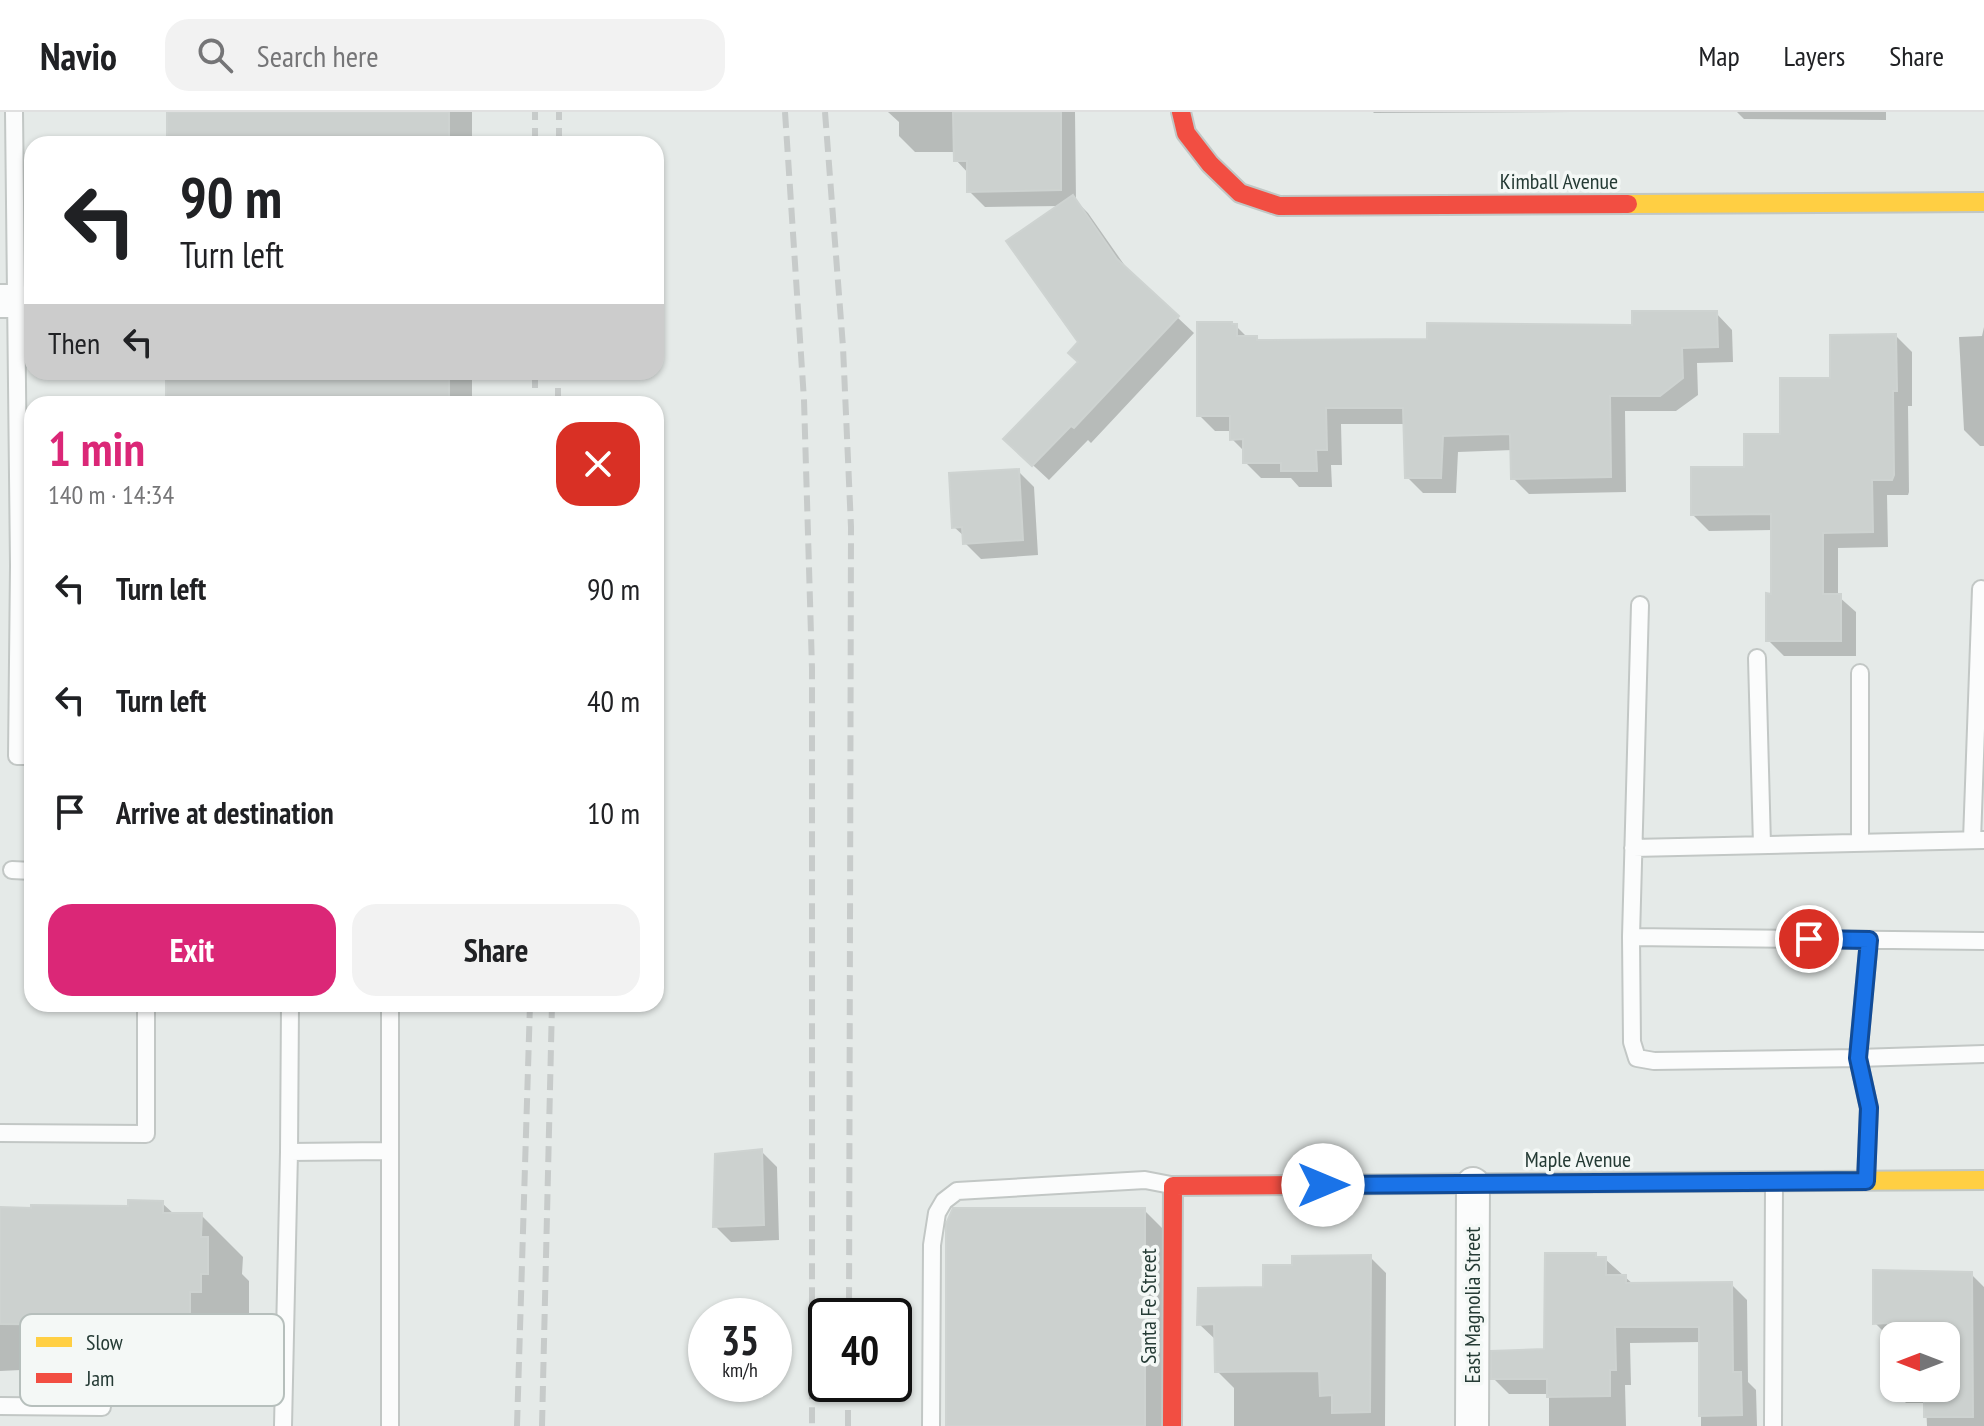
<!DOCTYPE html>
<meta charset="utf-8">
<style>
body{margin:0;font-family:"PT Sans Narrow",sans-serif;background:#f2f2f2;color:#202124;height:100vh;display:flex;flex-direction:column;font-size:30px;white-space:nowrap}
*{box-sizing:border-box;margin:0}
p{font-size:26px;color:#757577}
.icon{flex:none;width:44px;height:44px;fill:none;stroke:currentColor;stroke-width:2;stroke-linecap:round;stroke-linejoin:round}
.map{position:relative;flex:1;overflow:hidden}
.drawer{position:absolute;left:24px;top:284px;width:640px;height:616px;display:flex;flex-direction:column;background:#fff;border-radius:24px;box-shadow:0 2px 6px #0004}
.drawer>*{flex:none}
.banner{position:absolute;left:24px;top:24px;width:640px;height:244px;border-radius:24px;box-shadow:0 2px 6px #0004;background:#fff;color:#202124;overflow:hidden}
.needle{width:52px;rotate:270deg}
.buttons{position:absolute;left:1880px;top:1210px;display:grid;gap:16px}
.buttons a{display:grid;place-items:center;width:80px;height:80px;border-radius:16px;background:#fff;box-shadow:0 2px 6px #0004;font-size:40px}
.speed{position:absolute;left:688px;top:1186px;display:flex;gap:16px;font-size:40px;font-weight:700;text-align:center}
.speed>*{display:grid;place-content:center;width:104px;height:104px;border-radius:50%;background:#fff;box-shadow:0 2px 6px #0004;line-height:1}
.speed small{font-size:20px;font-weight:400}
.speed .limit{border:4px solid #111;border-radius:12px;background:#fff;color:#111}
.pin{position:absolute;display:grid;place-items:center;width:68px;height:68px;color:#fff;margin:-34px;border:4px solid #fff;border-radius:50%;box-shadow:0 2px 8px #0007}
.me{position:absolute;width:88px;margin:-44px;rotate:90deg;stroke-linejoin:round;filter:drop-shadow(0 0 6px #0008)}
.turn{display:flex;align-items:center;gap:28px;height:168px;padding:0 24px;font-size:36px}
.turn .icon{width:104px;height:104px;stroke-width:2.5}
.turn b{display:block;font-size:56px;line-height:68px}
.then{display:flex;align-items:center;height:76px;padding:0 24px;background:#0003;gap:16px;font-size:30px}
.round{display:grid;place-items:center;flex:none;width:84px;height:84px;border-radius:24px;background:#f2f2f2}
.summary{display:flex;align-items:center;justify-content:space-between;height:136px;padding:0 24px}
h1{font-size:48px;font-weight:700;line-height:60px;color:#db2777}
.button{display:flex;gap:16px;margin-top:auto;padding:16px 24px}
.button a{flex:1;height:92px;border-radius:24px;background:#db2777;color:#fff;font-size:32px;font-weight:700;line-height:92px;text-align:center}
.button a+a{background:#f2f2f2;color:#202124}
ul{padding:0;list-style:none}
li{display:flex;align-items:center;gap:24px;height:112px;padding:0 24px}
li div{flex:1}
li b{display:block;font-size:30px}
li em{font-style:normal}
header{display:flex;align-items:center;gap:48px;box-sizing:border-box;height:112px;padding:0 40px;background:#fff;border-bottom:2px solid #e0e0e0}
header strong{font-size:38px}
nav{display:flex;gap:44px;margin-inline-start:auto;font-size:28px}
.search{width:560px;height:72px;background:#f2f2f2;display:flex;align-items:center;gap:20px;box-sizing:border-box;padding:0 28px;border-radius:24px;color:#757577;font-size:30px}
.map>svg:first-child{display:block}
</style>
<header>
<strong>Navio</strong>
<div class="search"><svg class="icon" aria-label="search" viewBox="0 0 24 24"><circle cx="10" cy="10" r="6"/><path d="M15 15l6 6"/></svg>Search here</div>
<nav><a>Map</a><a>Layers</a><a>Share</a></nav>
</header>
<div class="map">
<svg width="1984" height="1314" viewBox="0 0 1984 1314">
<rect width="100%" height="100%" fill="#e5eae8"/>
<path fill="#0003" fill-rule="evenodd" d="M 169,0 L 472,0 L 472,32 L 169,32 Z
M 888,0 L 1075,0 L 1076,89 L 1088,101 L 1130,161 L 1194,221 L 1091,331 L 1088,328 L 1049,368 L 1022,343 L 1080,250 L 1080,230 L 1061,94 L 985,95 L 969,79 L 969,62 L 956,48 L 956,40 L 915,40 L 899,24 L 899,10 Z
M 1373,0 L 1574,0 L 1374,1 Z
M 1737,0 L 1886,0 L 1886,8 L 1744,7 Z
M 1716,201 L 1732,218 L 1733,250 L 1697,251 L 1698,283 L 1676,299 L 1625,299 L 1626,380 L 1529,382 L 1513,366 L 1513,338 L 1458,340 L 1456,381 L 1423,381 L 1407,365 L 1405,312 L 1341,312 L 1342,353 L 1331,353 L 1332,375 L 1299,375 L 1291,366 L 1261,366 L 1245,350 L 1245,340 L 1232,327 L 1232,319 L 1215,319 L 1199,303 L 1236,214 L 1248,226 L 1256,226 L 1261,230 L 1429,229 L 1634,215 Z
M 1984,215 L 1984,334 L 1980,334 L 1964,318 L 1959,225 L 1982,224 Z
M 1896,224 L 1912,240 L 1912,294 L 1908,294 L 1909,380 L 1908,383 L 1887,383 L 1888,435 L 1838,436 L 1838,484 L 1856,500 L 1856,544 L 1784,544 L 1768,528 L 1773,484 L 1773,418 L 1709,419 L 1693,403 L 1782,324 L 1832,268 Z
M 168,260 L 472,260 L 472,292 L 168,292 Z
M 1018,359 L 1034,375 L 1038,443 L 981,447 L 965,431 L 965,425 L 954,415 Z
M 761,1039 L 777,1055 L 779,1128 L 731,1130 L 715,1114 Z
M 162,1091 L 175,1103 L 201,1103 L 243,1145 L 242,1162 L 249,1169 L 249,1203 L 242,1203 L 242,1221 L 231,1221 L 231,1261 L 183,1260 L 179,1256 L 159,1254 L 42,1252 L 42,1257 L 0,1259 L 0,1095 L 130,1096 Z
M 1144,1098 L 1168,1122 L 1168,1314 L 949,1314 Z
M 1595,1143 L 1600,1147 L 1605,1147 L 1634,1173 L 1731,1172 L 1747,1188 L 1748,1270 L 1756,1278 L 1757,1314 L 1701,1314 L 1701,1230 L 1630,1231 L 1631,1273 L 1625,1273 L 1626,1314 L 1549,1314 L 1549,1282 L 1509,1282 L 1493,1266 L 1546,1239 Z
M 1370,1145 L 1386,1161 L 1385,1314 L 1234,1314 L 1234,1276 L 1217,1259 L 1217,1229 L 1199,1212 L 1265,1177 L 1294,1155 Z
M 1971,1162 L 1984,1175 L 1984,1314 L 1927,1314 L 1926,1291 L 1906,1291 L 1890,1275 L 1890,1226 L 1875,1211 ZM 1894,1224 L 1946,1224 L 1946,1276 L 1894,1276 Z"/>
<path fill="#ccd1cf" stroke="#ced3d1" stroke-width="2" fill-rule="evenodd" d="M 167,0 L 449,0 L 449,32 L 167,32 Z
M 953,0 L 1061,0 L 1061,78 L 967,80 L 967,49 L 954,49 Z
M 1073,83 L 1117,147 L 1179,204 L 1074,316 L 1071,314 L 1032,354 L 1003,327 L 1078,250 L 1068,241 L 1078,230 L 1006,129 Z
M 1632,199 L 1717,199 L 1718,235 L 1682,236 L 1683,266 L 1660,284 L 1610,284 L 1611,365 L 1511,367 L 1510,322 L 1443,324 L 1441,366 L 1405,366 L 1403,296 L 1326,296 L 1327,338 L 1316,338 L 1317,359 L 1281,359 L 1281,351 L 1243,351 L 1243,327 L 1230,328 L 1230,304 L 1197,304 L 1197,210 L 1232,210 L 1232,212 L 1237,212 L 1237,224 L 1257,224 L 1257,228 L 1427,227 L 1427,211 L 1632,213 Z
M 1896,222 L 1897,279 L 1893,279 L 1894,363 L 1892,368 L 1872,368 L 1873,420 L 1823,421 L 1823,482 L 1841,482 L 1841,529 L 1766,529 L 1766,481 L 1771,482 L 1771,402 L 1691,403 L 1691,355 L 1744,355 L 1744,322 L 1780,322 L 1780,266 L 1830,266 L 1830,223 Z
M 166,260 L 449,260 L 449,292 L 166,292 Z
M 1019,357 L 1023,428 L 963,432 L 962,415 L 952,416 L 949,361 Z
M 762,1037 L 764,1113 L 713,1115 L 715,1042 Z
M 128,1088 L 163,1089 L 163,1101 L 202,1101 L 201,1125 L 208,1125 L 208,1162 L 201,1162 L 201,1180 L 190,1180 L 190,1220 L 140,1219 L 140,1215 L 118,1215 L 118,1213 L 0,1212 L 0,1095 L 31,1096 L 31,1093 L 128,1094 Z
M 953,1096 L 1145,1096 L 1145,1177 L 1148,1177 L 1147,1213 L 1145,1214 L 1145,1314 L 946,1314 L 946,1112 Z
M 1545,1141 L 1596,1141 L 1596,1145 L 1606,1145 L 1606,1163 L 1626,1163 L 1626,1171 L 1732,1170 L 1733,1260 L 1741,1260 L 1742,1303 L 1699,1304 L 1699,1215 L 1615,1215 L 1616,1258 L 1610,1258 L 1610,1284 L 1547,1285 L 1547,1267 L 1491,1267 L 1491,1239 L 1544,1237 Z
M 1371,1143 L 1370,1300 L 1332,1301 L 1332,1283 L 1320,1284 L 1319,1259 L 1215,1260 L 1214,1212 L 1197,1213 L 1198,1176 L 1263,1175 L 1263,1153 L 1292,1153 L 1292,1144 Z
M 1873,1158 L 1972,1160 L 1973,1305 L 1924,1305 L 1924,1276 L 1888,1276 L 1888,1211 L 1873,1212 ZM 1894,1224 L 1946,1224 L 1946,1276 L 1894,1276 Z"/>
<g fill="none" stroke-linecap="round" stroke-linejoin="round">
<g stroke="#c2c7c5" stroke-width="20">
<path id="lane" d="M 14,0 L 19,454 L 17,644 L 32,644
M 1640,493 L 1631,825 L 1632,930 L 1637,946 L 1654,949 L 1858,946 L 1869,996 L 1866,1067
M 1757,546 L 1762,733
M 1860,561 L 1860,731
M 1972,728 L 1981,477
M 1633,736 L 1984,728
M 12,758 L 32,759
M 1631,825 L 1984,829
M 1869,828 L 1858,946 L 1984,942
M 290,892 L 289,1040 L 388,1039
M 0,1021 L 146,1022 L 146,892
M 0,1294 L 102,1295
M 283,1314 L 289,1040
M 390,1314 L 390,892
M 931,1314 L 932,1133 L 937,1101 L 944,1089 L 957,1079 L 1145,1068 L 1171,1073
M 1773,1314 L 1774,1072"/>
</g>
<g stroke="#c2c7c5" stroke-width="36">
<path id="street" d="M 0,189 L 17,189
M 1472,1314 L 1473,1072"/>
</g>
<g stroke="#c1c7c5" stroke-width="22">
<path id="slow" d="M 1628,92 L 1984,90
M 1517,1071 L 1984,1068"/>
</g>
<g stroke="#c1c7c5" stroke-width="22">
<path id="jam" d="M 1181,0 L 1186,21 L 1210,52 L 1240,81 L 1279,94 L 1628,92
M 1172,1314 L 1173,1074 L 1517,1071"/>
</g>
<use href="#lane" stroke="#fbfcfc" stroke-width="16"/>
<use href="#street" stroke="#fbfcfc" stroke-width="32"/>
<use href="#slow" stroke="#ffcf43" stroke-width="18"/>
<use href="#jam" stroke="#f24e42" stroke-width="18"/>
<path stroke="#c7cbca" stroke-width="6" stroke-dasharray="16 8" stroke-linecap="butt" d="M 785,0 L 804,288 L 812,556 L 812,1314
M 825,0 L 843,235 L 851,415 L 849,1204
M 535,32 L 535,0
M 559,32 L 559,0
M 535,260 L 535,292
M 558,292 L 558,260
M 517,1314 L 530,892
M 542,1314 L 552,892
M 848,1314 L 848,1272"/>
</g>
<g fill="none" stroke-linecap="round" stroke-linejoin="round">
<g stroke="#114b97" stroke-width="20">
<path id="route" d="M 1323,1073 L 1866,1069 L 1869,996 L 1858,946 L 1869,828 L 1809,827"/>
</g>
<use href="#route" stroke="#1a73e8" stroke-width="14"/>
</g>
<g text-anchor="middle" stroke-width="7" stroke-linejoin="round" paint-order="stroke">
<g font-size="22" fill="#253b35" stroke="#f4f8f6">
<text x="1559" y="77">Kimball Avenue</text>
<text x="1578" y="1055">Maple Avenue</text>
<text transform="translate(1472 1193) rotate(-90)" y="8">East Magnolia Street</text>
<text transform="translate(1148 1194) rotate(-90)" y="8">Santa Fe Street</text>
</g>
</g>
<rect x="20" y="1202" width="264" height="92" rx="12" fill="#f4f8f6" stroke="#b6bfbc" stroke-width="2"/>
<rect x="36" y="1225" width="36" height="10" fill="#ffcf43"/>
<rect x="36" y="1261" width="36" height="10" fill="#f24e42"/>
<g font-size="22" fill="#253b35">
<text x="86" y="1238">Slow</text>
<text x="86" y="1274">Jam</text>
</g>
</svg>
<div class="buttons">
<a><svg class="needle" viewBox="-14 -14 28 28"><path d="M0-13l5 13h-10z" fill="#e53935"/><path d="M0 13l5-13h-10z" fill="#757577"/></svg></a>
</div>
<div class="speed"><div>35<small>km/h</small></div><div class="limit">40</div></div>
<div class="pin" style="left:1809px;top:827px;background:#d93025"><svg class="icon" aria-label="arrive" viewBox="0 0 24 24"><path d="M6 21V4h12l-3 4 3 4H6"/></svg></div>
<svg class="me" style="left:1323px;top:1073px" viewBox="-20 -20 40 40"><circle r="19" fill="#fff"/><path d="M0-13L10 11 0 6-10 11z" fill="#1a73e8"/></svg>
<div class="banner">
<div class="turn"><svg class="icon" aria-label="left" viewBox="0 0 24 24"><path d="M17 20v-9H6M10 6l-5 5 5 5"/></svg><div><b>90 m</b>Turn left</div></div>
<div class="then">Then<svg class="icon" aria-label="left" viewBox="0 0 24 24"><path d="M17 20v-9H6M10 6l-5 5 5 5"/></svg></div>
</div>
<section class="drawer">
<div class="summary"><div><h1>1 min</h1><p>140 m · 14:34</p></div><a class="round" style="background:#d93025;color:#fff"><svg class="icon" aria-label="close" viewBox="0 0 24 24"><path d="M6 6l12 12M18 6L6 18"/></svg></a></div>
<ul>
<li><svg class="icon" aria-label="left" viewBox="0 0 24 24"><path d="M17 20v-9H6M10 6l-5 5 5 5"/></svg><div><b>Turn left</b></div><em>90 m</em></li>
<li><svg class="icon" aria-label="left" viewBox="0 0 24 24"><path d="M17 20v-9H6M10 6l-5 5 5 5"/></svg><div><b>Turn left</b></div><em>40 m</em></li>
<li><svg class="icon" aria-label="arrive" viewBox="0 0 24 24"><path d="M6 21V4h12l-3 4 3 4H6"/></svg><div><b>Arrive at destination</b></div><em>10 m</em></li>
</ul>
<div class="button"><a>Exit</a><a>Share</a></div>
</section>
</div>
